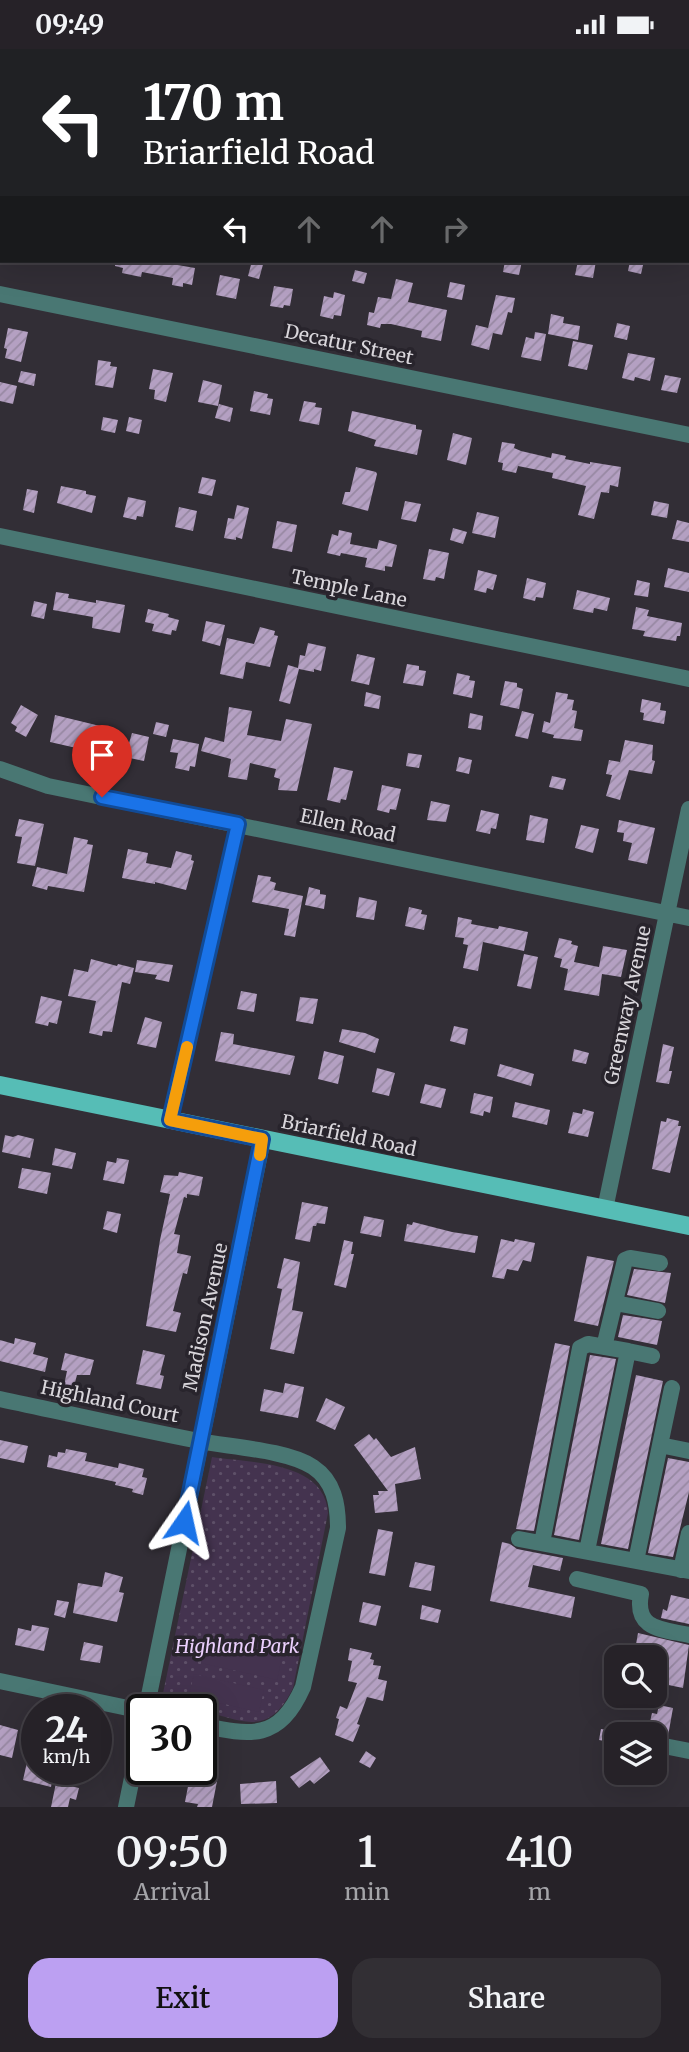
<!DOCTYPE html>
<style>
body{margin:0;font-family:Merriweather,serif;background:#322f34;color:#f1f3f6;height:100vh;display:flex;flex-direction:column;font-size:26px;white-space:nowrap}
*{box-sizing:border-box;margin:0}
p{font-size:23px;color:#a4a4a8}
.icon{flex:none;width:38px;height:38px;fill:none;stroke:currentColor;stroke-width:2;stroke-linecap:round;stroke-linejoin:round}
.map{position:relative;height:1758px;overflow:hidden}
.sheet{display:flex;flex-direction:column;background:#262228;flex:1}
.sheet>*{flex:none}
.guide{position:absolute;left:0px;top:0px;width:690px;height:214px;box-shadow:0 7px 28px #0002,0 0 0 2px #423f45;background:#202124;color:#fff;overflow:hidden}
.buttons{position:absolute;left:604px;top:1596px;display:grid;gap:14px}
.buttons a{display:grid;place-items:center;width:63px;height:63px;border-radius:14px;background:#262228;box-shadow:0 7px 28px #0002,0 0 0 2px #423f45;font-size:35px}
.speed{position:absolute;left:21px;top:1645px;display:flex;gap:14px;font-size:35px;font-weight:700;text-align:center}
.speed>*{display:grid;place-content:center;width:91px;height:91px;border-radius:50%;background:#262228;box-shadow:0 7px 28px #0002,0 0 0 2px #423f45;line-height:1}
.speed small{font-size:18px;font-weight:400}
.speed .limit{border:4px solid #111;border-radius:10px;background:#fff;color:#111}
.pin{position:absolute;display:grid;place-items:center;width:60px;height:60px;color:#fff;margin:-72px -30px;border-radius:50% 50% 50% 0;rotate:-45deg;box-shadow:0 0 7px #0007}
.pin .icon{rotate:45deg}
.me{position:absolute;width:77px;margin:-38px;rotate:11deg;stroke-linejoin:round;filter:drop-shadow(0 0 5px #0008)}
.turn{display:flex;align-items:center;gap:24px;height:147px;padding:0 28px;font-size:32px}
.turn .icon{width:91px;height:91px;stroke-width:2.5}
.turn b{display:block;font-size:49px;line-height:60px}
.lanes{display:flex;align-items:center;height:66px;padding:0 28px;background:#0003;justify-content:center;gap:35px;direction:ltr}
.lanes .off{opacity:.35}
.eta{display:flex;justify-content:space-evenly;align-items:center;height:119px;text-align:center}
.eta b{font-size:42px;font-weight:600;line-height:49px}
.cta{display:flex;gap:14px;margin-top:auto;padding:14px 28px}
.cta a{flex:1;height:80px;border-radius:21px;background:#bca0f2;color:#111;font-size:28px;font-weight:600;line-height:80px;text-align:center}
.cta a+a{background:#322f34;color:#f1f3f6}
.status{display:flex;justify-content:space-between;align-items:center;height:49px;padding:0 35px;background:#262228;direction:ltr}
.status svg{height:19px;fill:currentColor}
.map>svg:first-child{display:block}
</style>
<div class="status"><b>09:49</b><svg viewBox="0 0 49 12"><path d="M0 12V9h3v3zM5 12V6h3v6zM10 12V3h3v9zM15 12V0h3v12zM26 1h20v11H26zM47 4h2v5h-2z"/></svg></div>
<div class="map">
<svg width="689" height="1758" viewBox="0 0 689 1758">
<defs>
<pattern id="park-dots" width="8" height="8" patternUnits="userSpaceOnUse" patternTransform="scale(1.75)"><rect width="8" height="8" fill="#44334f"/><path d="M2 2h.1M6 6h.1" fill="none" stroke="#5e5068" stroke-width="1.8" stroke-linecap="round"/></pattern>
<pattern id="building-hatch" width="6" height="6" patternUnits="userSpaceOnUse" patternTransform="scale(1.75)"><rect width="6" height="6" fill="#b4a0c2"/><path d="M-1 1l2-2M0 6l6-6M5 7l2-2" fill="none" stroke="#9788a2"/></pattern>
</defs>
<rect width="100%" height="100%" fill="#322e36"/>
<path fill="url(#park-dots)" d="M 212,1408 C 251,1414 325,1412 328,1464 L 293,1639 C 268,1690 242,1671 200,1661 C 188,1658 174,1656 161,1654 Z"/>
<path fill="#44334f" d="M 206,1591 L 282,1608 L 277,1631 L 201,1614 Z
M 194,1625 L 264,1641 L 259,1663 L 189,1647 Z"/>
<path fill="url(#building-hatch)" d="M 115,212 L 154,212 L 195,219 L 192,236 L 183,234 L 183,238 L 172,236 L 173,229 L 142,223 L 141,228 L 122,224 L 123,219 L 115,217 Z
M 252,212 L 264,212 L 259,230 L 248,227 Z
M 505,212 L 522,212 L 519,226 L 503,223 Z
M 578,212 L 596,212 L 593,229 L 575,226 Z
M 630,212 L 644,212 L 641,225 L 628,222 Z
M 355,221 L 367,224 L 364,235 L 352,232 Z
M 220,226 L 240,230 L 236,250 L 216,246 Z
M 396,230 L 413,234 L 408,253 L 447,261 L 441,292 L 421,288 L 422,282 L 391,275 L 381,275 L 380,279 L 367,276 L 369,263 L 374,264 L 378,248 L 391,250 Z
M 450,233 L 465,236 L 462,251 L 447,248 Z
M 274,237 L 293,240 L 290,257 L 284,256 L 283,259 L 270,257 Z
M 334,243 L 345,246 L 341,267 L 334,266 L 333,270 L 320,267 L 324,247 L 333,249 Z
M 496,246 L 515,249 L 512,264 L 508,263 L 502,286 L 493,284 L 489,301 L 471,296 L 476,276 L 488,279 Z
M 551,265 L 564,268 L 563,274 L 580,277 L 578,291 L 548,285 Z
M 617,274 L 630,277 L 627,291 L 614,288 Z
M 8,279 L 28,283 L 21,313 L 5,309 L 7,300 L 4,299 Z
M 535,283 L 546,285 L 541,312 L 521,308 L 526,288 L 534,290 Z
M 573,292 L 593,296 L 587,321 L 568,317 Z
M 628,304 L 655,309 L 650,332 L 635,328 L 634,332 L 622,329 Z
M 98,311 L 111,313 L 110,317 L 117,318 L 113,339 L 95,336 Z
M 153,320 L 173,324 L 166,353 L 154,350 L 155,341 L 149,340 Z
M 21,322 L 36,325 L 34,337 L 18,333 Z
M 665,326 L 681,329 L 677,344 L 661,341 Z
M 203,331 L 222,336 L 218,357 L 198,353 Z
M 0,333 L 17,337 L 13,355 L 0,352 Z
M 254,342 L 268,345 L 267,349 L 273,350 L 270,366 L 250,362 Z
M 304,352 L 316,354 L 315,358 L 322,359 L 319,376 L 299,372 Z
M 219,355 L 233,359 L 230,373 L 215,369 Z
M 352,362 L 416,376 L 416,380 L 422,381 L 417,406 L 374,397 L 376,391 L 348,382 Z
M 103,368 L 118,371 L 115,384 L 101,381 Z
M 129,368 L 142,371 L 139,385 L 126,382 Z
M 453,384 L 472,389 L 466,416 L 447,411 Z
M 502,393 L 515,395 L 514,399 L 521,402 L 551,409 L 552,404 L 566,407 L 565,410 L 590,415 L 590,413 L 621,418 L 618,438 L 610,436 L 609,444 L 601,443 L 594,470 L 578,466 L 586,437 L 552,429 L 553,424 L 518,417 L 516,424 L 502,421 L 503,414 L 498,413 Z
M 356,418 L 376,423 L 377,425 L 368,462 L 342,455 L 345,443 L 350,443 Z
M 202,428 L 216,431 L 212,447 L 198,444 Z
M 61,437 L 86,442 L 86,445 L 96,447 L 92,464 L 57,454 Z
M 27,440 L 38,442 L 34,464 L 23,461 Z
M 128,448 L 146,452 L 143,468 L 137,467 L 136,471 L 123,468 Z
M 405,452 L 421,455 L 416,473 L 401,470 Z
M 654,452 L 669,455 L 667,469 L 651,466 Z
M 237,456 L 249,459 L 242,490 L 236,488 L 236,491 L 224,489 L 228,469 L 234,470 Z
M 179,458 L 197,462 L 193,482 L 175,478 Z
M 477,463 L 499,468 L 495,489 L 472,484 Z
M 677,471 L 689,474 L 689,493 L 672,490 Z
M 277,472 L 297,476 L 292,503 L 272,499 Z
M 453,479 L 467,483 L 463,495 L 450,491 Z
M 339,481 L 352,484 L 350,495 L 377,500 L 379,491 L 397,496 L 392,518 L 385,517 L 385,522 L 365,518 L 367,509 L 341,504 L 340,507 L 327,504 L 332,485 L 338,487 Z
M 429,500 L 449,504 L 444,530 L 436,528 L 435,532 L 423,530 Z
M 668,519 L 689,524 L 689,543 L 664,538 Z
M 478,521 L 497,526 L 493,541 L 487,539 L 486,544 L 474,541 Z
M 527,529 L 546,534 L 543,549 L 536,548 L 535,552 L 523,549 Z
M 637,531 L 650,534 L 648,548 L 634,546 Z
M 577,541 L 610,549 L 607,562 L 594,559 L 593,564 L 573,560 Z
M 56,543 L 69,545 L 68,549 L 96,554 L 96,551 L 125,556 L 120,584 L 92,579 L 93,568 L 53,561 Z
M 34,552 L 47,555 L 44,570 L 31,567 Z
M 636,558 L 649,561 L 647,567 L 682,574 L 680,587 L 677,587 L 676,592 L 643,587 L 645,582 L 632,580 Z
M 148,560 L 169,565 L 168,568 L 179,571 L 176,582 L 172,581 L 171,586 L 152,582 L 154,575 L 145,573 Z
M 206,572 L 225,576 L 220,597 L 202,592 Z
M 260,578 L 275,582 L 274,586 L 278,587 L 270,618 L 246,613 L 243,630 L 220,625 L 227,589 L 254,595 Z
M 308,594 L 326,598 L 321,622 L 314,620 L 314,623 L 299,620 L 290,655 L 279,652 L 288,616 L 298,619 L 300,606 L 305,607 Z
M 357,605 L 375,609 L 369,636 L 351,632 Z
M 407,615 L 419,617 L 419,621 L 426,622 L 423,637 L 403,634 Z
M 457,624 L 470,627 L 469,631 L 475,632 L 472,649 L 453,645 Z
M 505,632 L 517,634 L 517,638 L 523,640 L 519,660 L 500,656 Z
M 366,643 L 381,647 L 379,660 L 364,657 Z
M 556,643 L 568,645 L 567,650 L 574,651 L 572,661 L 577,662 L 574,679 L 583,681 L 581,692 L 553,689 L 554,686 L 542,683 L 544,672 L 550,674 Z
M 642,650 L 661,654 L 660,661 L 666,662 L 664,675 L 643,671 L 644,664 L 640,663 Z
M 21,656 L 38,666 L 26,688 L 15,682 L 17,678 L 11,674 Z
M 229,658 L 252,662 L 247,686 L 281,692 L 286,670 L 312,675 L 297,742 L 278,741 L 280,730 L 274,728 L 276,720 L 250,714 L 247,731 L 228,728 L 231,710 L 201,702 L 205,688 L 224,693 Z
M 522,662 L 534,665 L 528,690 L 515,687 Z
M 470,664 L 483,667 L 481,681 L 468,679 Z
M 55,666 L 100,677 L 94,703 L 50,693 Z
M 156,673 L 169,676 L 166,688 L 153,685 Z
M 132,684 L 149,688 L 144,712 L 125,708 Z
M 173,690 L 199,695 L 195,718 L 190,717 L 189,722 L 175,719 L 178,704 L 170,703 Z
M 625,691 L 653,696 L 652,711 L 655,712 L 652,725 L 629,721 L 620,751 L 606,747 L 612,726 L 606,725 L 609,711 L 620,713 Z
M 408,704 L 422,706 L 419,719 L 406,717 Z
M 459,708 L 472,711 L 469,725 L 456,722 Z
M 334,718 L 353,722 L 346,751 L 341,750 L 340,754 L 327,751 Z
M 552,727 L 566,730 L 563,741 L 549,738 Z
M 382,736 L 401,740 L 396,761 L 390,760 L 389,764 L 377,761 Z
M 431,752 L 450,756 L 446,773 L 427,771 Z
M 481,761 L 499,765 L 496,780 L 491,779 L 490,785 L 476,782 Z
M 530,766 L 548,770 L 544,794 L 526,791 Z
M 19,770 L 44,775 L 35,817 L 17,814 L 22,788 L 15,787 Z
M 619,771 L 655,779 L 647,815 L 628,811 L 632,794 L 623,792 L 624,784 L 617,783 Z
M 581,776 L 599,780 L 593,804 L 575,799 Z
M 74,788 L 88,791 L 87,795 L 93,796 L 84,843 L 48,837 L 47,841 L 32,837 L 37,818 L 67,825 Z
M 128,800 L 148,804 L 146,814 L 171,819 L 176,802 L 192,806 L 191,811 L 194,812 L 186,841 L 155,833 L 155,835 L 122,829 Z
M 258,826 L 271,828 L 270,832 L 276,834 L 274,841 L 303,847 L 295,888 L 284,886 L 289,860 L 252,853 Z
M 309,838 L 320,841 L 320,845 L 326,846 L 324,860 L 305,856 Z
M 359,848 L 377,852 L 374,871 L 356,868 Z
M 409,858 L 422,861 L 421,865 L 427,866 L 424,881 L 405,877 Z
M 458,868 L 472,871 L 471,875 L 498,880 L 499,877 L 528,883 L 524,902 L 483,893 L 478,922 L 463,919 L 468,896 L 463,895 L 464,889 L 455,888 Z
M 559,889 L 572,892 L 571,895 L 578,897 L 574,913 L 599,918 L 603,897 L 627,901 L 621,928 L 602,925 L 599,947 L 564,941 L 568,920 L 560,918 L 562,910 L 554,908 Z
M 524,905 L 538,908 L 531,940 L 517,937 Z
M 91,910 L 117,917 L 118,915 L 134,919 L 130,935 L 122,933 L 112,983 L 103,982 L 102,987 L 89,984 L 96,952 L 68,947 L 74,920 L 88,923 Z
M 137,911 L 173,916 L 169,933 L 155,930 L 157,926 L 135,923 Z
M 241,942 L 257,945 L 254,963 L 237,960 Z
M 41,947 L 62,952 L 57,975 L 49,973 L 48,977 L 35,974 Z
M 300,948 L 318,950 L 313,975 L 296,972 Z
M 145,968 L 162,973 L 156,999 L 137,995 Z
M 454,977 L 468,980 L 465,996 L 450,992 Z
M 342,980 L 365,984 L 379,990 L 375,1004 L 339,993 Z
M 221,983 L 234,985 L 233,995 L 295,1007 L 290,1026 L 215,1012 Z
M 663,995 L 674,998 L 669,1022 L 672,1022 L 669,1035 L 656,1033 Z
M 574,1000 L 589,1004 L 586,1015 L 572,1012 Z
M 324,1002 L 344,1007 L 338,1035 L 318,1030 Z
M 500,1015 L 534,1025 L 531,1037 L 497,1027 Z
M 377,1019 L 395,1024 L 389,1047 L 372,1043 Z
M 425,1035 L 446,1040 L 441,1059 L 420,1054 Z
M 474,1044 L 493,1048 L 490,1064 L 484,1062 L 483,1067 L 470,1064 Z
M 515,1053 L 550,1061 L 547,1076 L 512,1068 Z
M 583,1060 L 594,1063 L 588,1088 L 568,1084 L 573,1063 L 582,1065 Z
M 667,1069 L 679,1072 L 678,1077 L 681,1077 L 670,1124 L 652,1120 L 661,1072 L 666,1073 Z
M 5,1086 L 13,1088 L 18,1086 L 34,1090 L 30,1109 L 2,1103 Z
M 55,1099 L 76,1104 L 72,1120 L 52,1116 Z
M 117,1109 L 129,1111 L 124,1135 L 103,1131 L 107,1112 L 116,1114 Z
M 22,1119 L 51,1124 L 47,1145 L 18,1139 Z
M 179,1123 L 203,1128 L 199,1147 L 187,1145 L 187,1149 L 184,1148 L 174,1185 L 180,1186 L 177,1204 L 191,1207 L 187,1225 L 183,1224 L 173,1262 L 181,1264 L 176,1283 L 146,1277 L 160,1191 L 170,1145 L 160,1143 L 164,1126 L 178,1127 Z
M 302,1153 L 328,1158 L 325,1175 L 317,1174 L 316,1177 L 313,1177 L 310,1193 L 295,1190 Z
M 107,1162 L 121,1165 L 117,1184 L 103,1180 Z
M 364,1167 L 384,1171 L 381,1188 L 360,1184 Z
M 413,1173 L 452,1183 L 478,1187 L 475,1204 L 404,1192 L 407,1175 L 412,1176 Z
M 501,1190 L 514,1193 L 515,1190 L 535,1194 L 531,1213 L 523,1211 L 518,1222 L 507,1220 L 504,1230 L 492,1228 Z
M 344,1191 L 353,1193 L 351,1205 L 354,1205 L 346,1239 L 334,1236 Z
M 587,1207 L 614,1212 L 598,1277 L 574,1272 Z
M 284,1209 L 300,1213 L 292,1261 L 303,1263 L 294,1305 L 270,1300 L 282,1240 L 277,1239 Z
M 634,1220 L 671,1224 L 665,1254 L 627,1246 Z
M 623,1266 L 662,1272 L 657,1296 L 618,1288 Z
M 15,1289 L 36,1294 L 33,1305 L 48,1309 L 45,1323 L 0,1312 L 0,1291 L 14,1295 Z
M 555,1294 L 570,1297 L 534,1482 L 516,1480 Z
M 143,1301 L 165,1306 L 160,1326 L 164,1327 L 161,1340 L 136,1335 Z
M 65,1304 L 94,1311 L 90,1326 L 77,1326 L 71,1349 L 62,1346 L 67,1322 L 61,1321 Z
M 590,1306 L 616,1310 L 579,1491 L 554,1486 Z
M 636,1326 L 663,1332 L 628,1500 L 601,1495 Z
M 285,1334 L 304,1338 L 298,1369 L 260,1362 L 264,1340 L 283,1344 Z
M 326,1349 L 345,1358 L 335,1381 L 316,1372 Z
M 369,1385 L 374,1391 L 376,1389 L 391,1408 L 415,1398 L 421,1430 L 395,1435 L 398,1462 L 375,1464 L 373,1446 L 379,1446 L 378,1442 L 388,1442 L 354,1396 Z
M 0,1391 L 28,1397 L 24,1414 L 0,1409 Z
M 66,1400 L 87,1404 L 85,1412 L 118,1419 L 119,1414 L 144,1420 L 142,1428 L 147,1429 L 143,1446 L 132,1443 L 133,1440 L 115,1436 L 116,1433 L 47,1418 L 49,1406 L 57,1408 L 58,1403 L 65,1404 Z
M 668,1409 L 689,1413 L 689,1443 L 673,1508 L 648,1504 Z
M 378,1480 L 393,1483 L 385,1527 L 369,1524 Z
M 502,1493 L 510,1495 L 517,1500 L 563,1509 L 560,1522 L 533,1516 L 528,1538 L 575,1548 L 571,1569 L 490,1552 Z
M 415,1513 L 435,1517 L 431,1542 L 409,1538 Z
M 105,1523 L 123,1528 L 119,1543 L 124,1544 L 117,1573 L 73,1564 L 78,1534 L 102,1538 Z
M 671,1546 L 689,1550 L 689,1575 L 661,1569 L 663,1560 L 667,1562 Z
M 57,1551 L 69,1553 L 65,1569 L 54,1566 Z
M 363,1553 L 381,1557 L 376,1577 L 359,1573 Z
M 422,1556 L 441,1561 L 438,1574 L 420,1570 Z
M 32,1576 L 49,1579 L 44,1602 L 15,1596 L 18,1579 L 31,1582 Z
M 638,1584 L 689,1596 L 683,1639 L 659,1634 L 662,1623 L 654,1622 L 654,1605 L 635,1601 Z
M 84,1593 L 103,1597 L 100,1614 L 80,1611 Z
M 350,1599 L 372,1604 L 370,1610 L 374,1611 L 373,1616 L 381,1617 L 378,1630 L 387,1632 L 383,1652 L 367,1648 L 357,1675 L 360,1676 L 353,1693 L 335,1686 L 339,1670 L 336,1669 L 340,1657 L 347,1660 L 357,1634 L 348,1632 L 352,1612 L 348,1611 Z
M 659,1656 L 673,1659 L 668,1687 L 643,1684 L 645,1672 L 650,1673 L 652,1664 L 657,1665 Z
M 0,1676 L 18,1681 L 12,1709 L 0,1706 Z
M 601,1680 L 618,1683 L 616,1694 L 599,1691 Z
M 366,1702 L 376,1709 L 370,1719 L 359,1713 Z
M 320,1708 L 330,1722 L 314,1735 L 310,1731 L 299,1739 L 290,1728 Z
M 27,1713 L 37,1715 L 37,1720 L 54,1720 L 51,1738 L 23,1731 Z
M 191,1722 L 218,1727 L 212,1758 L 197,1758 L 198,1755 L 185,1753 Z
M 276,1732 L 277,1754 L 241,1755 L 240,1735 Z
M 56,1734 L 79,1739 L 76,1751 L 70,1749 L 68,1758 L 51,1758 Z"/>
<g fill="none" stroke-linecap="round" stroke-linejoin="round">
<path stroke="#497773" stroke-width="16" d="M 376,2 L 376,0
M 0,129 L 2,125
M 688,144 L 689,144
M 0,245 L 689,386
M 0,487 L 689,630
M 0,720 L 48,737 L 689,869
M 170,1071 L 238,775
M 605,1160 L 689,760
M 615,1254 L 658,1262
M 604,1298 L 625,1211 L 630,1209 L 660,1214
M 628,1302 L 652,1307
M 0,1350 C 66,1364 132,1379 199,1392 C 230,1398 288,1401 313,1418 C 334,1432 338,1455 338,1479 L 303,1638 C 279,1692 251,1687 201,1676
M 660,1396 L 672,1339
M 519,1490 L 636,1512 L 660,1396 L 689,1402
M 542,1494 L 580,1299 L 588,1295 L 628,1302 L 587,1502
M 636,1512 L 689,1522
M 681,1521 L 689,1484
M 577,1530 L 641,1545 C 634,1581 662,1580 689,1586
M 0,1632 L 142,1662
M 146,1661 L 263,1090
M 654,1695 L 689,1702
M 126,1758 L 142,1680"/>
<path stroke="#56bdb6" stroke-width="18" d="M 0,1036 L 689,1177"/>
</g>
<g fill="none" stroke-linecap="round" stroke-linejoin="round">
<g stroke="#114b97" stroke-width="18">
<path id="route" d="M 102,748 L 238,775 L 170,1071 L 262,1090 L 184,1473"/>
</g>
<use href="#route" stroke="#1a73e8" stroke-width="12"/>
<path stroke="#f59e0b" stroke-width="12" d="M 187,998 L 170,1071 L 262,1090 L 260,1106"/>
</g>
<g text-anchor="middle" stroke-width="7" stroke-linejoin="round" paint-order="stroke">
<g font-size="19" fill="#d9d6db" stroke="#28242c">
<text transform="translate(349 295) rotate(12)" y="7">Decatur Street</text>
<text transform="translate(349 539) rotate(12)" y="7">Temple Lane</text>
<text transform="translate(348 776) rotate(12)" y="7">Ellen Road</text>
<text transform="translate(627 956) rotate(-78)" y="7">Greenway Avenue</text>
<text transform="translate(349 1086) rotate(12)" y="7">Briarfield Road</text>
<text transform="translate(205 1268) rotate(-78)" y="7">Madison Avenue</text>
<text transform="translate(110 1352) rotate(12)" y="7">Highland Court</text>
</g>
<g font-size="19" font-style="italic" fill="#eacffc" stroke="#28242c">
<text x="237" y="1604">Highland Park</text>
</g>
</g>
</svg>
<div class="buttons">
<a><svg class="icon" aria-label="search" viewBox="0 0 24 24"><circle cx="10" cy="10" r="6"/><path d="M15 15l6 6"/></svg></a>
<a><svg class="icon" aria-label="layers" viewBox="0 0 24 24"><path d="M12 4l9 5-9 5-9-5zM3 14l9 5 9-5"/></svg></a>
</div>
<div class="speed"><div>24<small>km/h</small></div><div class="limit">30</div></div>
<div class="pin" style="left:102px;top:748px;background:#d93025"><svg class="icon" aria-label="arrive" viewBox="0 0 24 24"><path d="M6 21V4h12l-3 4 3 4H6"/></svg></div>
<svg class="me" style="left:184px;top:1473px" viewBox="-20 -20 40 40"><path d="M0-17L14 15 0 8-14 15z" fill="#1a73e8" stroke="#fff" stroke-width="4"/></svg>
<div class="guide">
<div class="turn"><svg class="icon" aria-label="left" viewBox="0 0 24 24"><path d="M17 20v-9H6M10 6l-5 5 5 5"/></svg><div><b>170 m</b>Briarfield Road</div></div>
<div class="lanes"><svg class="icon" aria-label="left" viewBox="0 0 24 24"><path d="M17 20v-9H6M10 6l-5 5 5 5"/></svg><svg class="icon off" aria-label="ahead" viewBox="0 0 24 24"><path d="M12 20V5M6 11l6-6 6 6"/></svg><svg class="icon off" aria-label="ahead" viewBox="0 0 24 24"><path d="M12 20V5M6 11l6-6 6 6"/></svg><svg class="icon off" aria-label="right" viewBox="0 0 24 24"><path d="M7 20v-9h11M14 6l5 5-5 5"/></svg></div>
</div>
</div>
<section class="sheet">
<div class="eta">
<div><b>09:50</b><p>Arrival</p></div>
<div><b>1</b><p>min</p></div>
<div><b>410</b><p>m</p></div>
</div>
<div class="cta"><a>Exit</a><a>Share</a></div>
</section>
